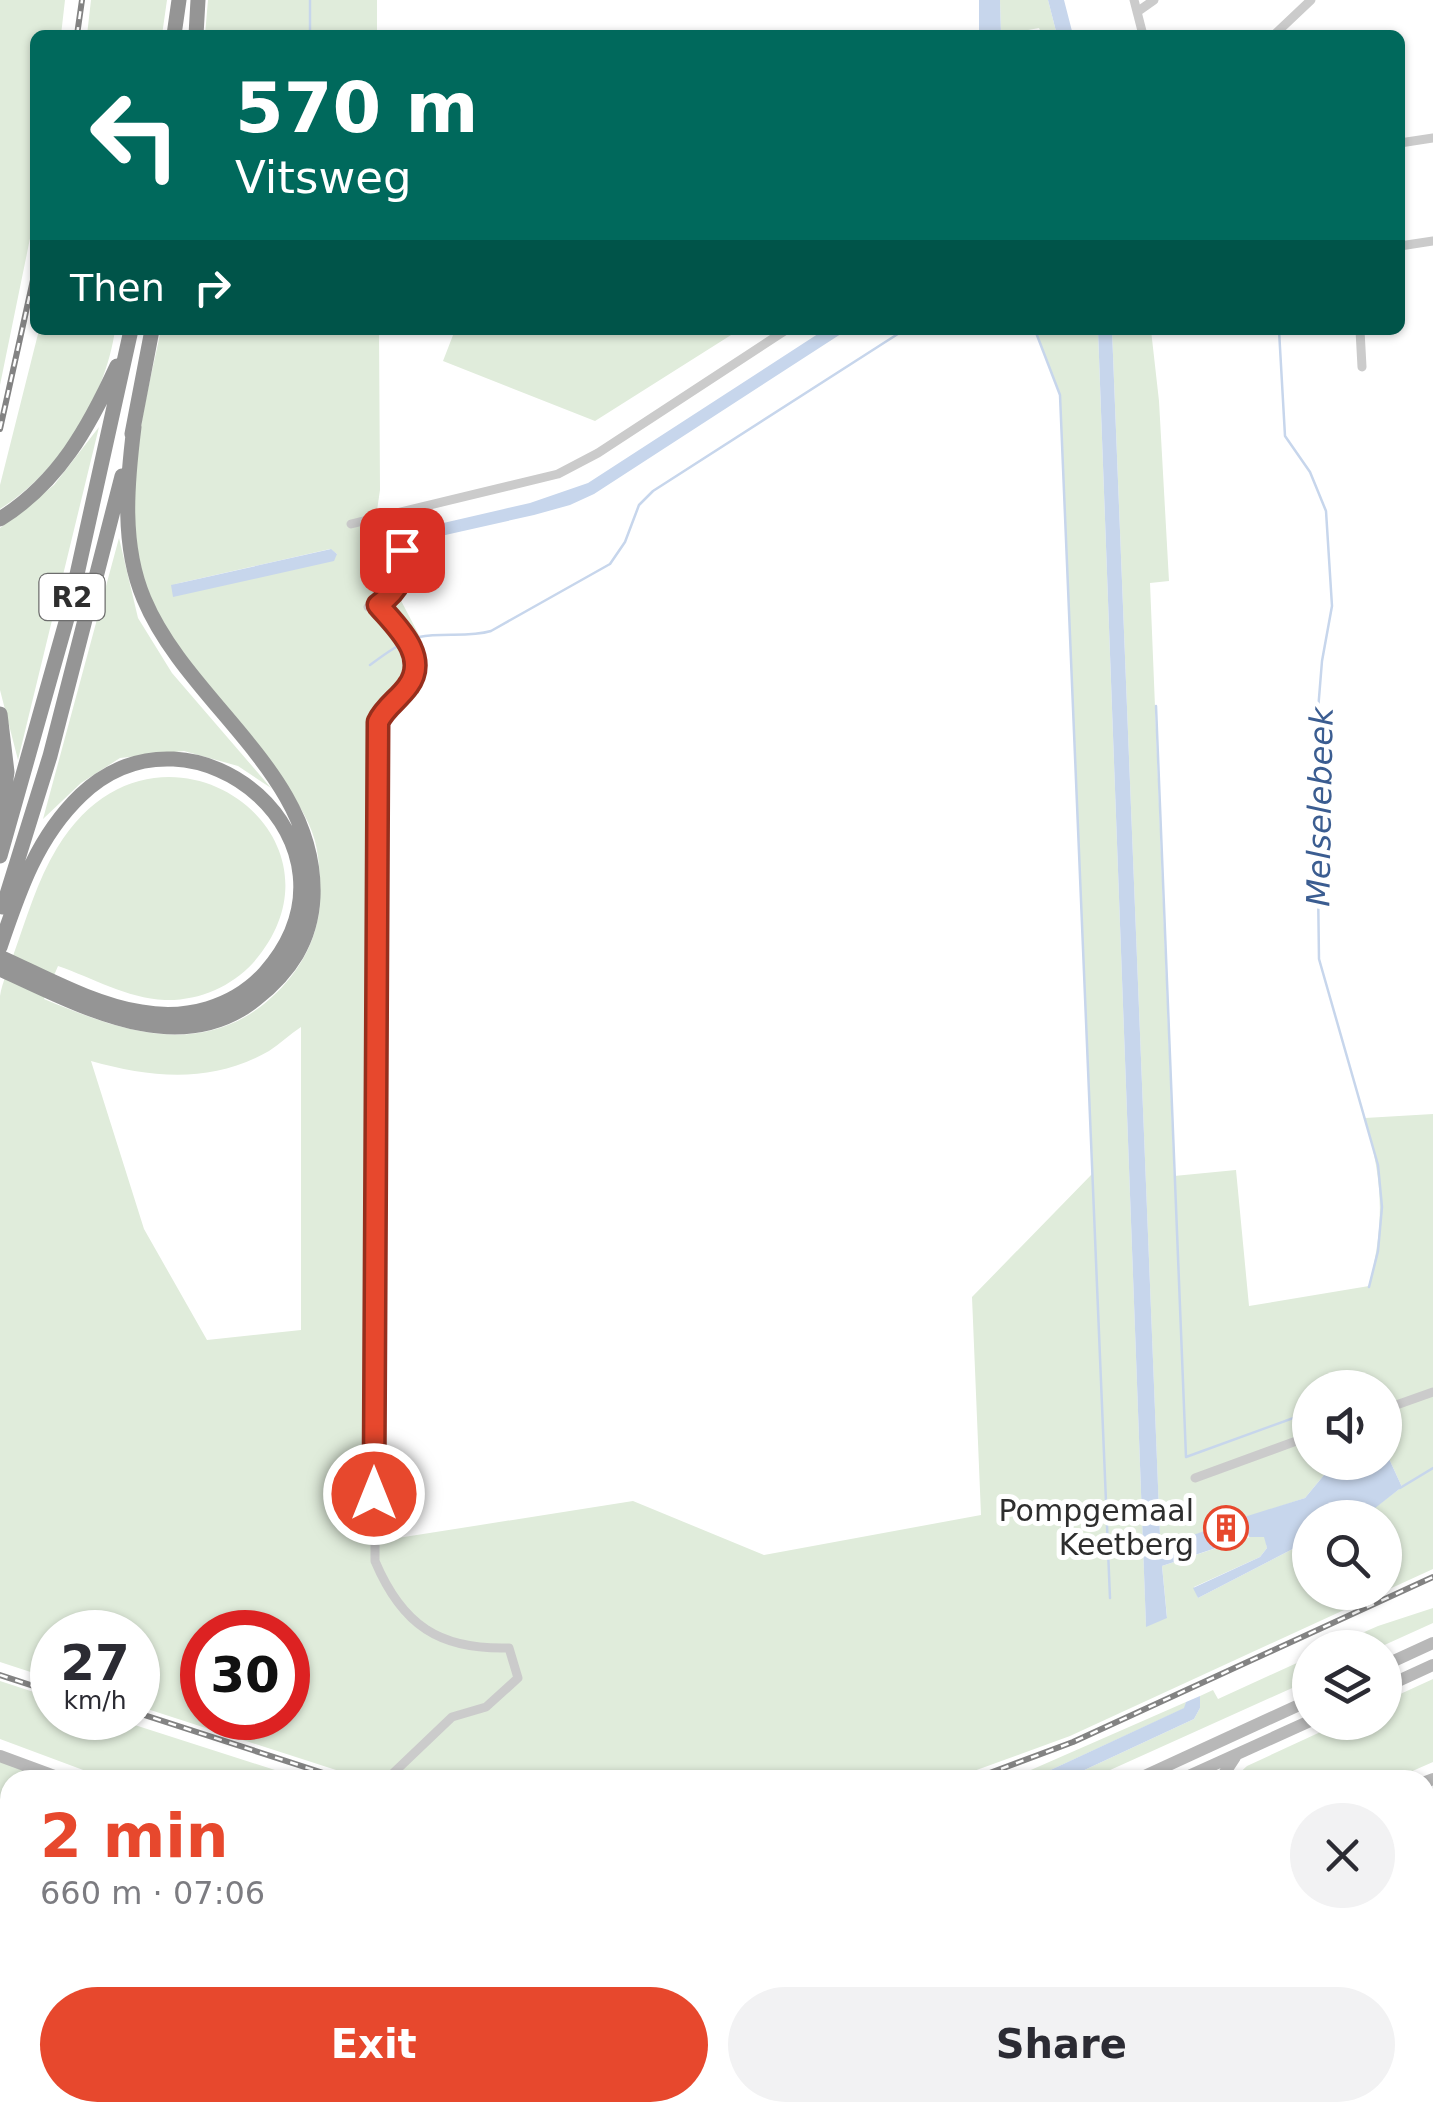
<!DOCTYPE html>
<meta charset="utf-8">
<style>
body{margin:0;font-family:"DejaVu Sans",sans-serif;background:#f2f2f3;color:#2b2b33;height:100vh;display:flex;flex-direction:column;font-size:38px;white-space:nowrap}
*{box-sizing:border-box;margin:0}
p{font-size:32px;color:#7c7c81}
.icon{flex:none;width:55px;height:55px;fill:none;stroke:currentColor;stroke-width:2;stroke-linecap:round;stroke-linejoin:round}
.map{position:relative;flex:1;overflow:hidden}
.panel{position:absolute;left:0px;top:1770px;width:1435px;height:352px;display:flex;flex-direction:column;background:#fff;border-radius:30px 30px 0 0;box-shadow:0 2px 8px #0004}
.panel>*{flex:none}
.guide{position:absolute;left:30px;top:30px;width:1375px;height:305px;border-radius:15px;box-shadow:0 2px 8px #0004;background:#00695c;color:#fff;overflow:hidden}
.controls{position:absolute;left:1292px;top:1370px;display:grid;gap:20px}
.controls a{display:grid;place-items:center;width:110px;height:110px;border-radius:50%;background:#fff;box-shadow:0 2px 8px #0004;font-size:50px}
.speed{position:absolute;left:30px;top:1610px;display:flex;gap:20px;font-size:50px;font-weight:700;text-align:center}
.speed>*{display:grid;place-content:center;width:130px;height:130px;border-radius:50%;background:#fff;box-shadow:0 2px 8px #0004;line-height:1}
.speed small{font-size:25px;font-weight:400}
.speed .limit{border:15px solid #d22;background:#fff;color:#111}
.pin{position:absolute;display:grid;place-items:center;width:85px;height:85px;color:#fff;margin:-42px;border-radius:20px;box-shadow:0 5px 15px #0006}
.me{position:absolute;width:110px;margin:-55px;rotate:0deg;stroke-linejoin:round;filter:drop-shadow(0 0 8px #0008)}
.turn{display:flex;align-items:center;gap:35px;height:210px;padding:0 40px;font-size:45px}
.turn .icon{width:130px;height:130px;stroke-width:2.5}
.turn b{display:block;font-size:70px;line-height:85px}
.then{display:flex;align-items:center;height:95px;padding:0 40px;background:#0003;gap:20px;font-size:38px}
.round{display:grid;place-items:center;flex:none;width:105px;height:105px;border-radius:52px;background:#f2f2f3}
.summary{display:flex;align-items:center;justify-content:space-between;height:170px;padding:0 40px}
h1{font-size:60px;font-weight:700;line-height:75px;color:#e7482d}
.primary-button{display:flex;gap:20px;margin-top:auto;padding:20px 40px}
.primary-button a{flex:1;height:115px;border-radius:60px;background:#e7482d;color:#fff;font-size:40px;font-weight:700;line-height:115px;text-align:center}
.primary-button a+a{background:#f2f2f3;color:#2b2b33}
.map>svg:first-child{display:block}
</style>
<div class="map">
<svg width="1433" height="2121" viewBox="0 0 1433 2121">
<rect width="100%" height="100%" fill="#fff"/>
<path fill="#e0ecdb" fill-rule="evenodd" d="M 0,0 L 65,0 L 61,35 L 35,35 L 35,214 L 0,385 Z
M 91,0 L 167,0 L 162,35 L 87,35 Z
M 208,0 L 377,0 L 377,35 L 205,35 Z
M 1000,0 L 1048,0 L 1057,35 L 1042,35 L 1039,28 L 1001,35 Z
M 39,330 L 115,330 C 105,399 59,472 0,509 L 0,485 Z
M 161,330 L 379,330 L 380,490 L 372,545 L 420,637 L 427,669 L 415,696 L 388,725 L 385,1540 L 633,1501 L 764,1555 L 981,1515 L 972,1297 L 1093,1173 L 1060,396 L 1035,330 L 1098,330 L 1146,1626 L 1167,1617 L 1162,1566 L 1256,1535 L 1265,1537 L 1267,1548 L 1260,1557 L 1194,1587 L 1198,1598 L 1310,1540 L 1310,1592 L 1381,1593 L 1070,1736 L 949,1780 L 367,1780 L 138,1706 L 138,1632 L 52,1632 L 52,1679 L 0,1662 C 0,1508 0,1354 0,1200 C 0,1152 0,1104 0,1056 C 0,1037 0,1015 0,996 C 2,982 10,966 14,953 C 27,917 37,881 57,848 C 155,686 366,834 253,963 C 231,987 198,1001 165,1000 C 126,998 93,978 58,966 L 44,999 C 116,1029 195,1059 264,1004 C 296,978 318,943 320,901 C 320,881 320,861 315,841 C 308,816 293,796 279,775 C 233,711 165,655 143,577 C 120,496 144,409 161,330 ZM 330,549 L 337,554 L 171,585 ZM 301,1027 L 301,1330 L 207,1340 L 144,1229 L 91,1061 C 152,1078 211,1084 269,1051 C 280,1044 290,1034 301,1027 ZM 202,1632 L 288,1632 L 288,1718 L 202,1718 Z
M 455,330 L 739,330 L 595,421 L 443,361 Z
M 1112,330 L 1151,330 L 1159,401 L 1169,581 L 1150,583 L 1174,1176 L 1236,1170 L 1249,1306 L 1369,1286 C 1385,1221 1383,1182 1365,1118 L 1433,1114 L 1433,1569 L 1385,1591 L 1385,1518 L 1368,1517 L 1369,1512 L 1402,1487 L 1385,1450 L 1385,1388 L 1310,1388 L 1310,1462 L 1334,1463 L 1305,1498 L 1170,1543 L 1160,1537 Z
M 99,427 L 18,760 L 0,690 L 0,528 L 54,485 Z
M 119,538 L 138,618 L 172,673 L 271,788 L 238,766 L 184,751 L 120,758 L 81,783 L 43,819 Z
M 1433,1608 L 1433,1623 L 1380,1647 L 1330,1647 L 1378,1626 Z
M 1310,1657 L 1310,1680 L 1088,1780 L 1063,1780 L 1194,1719 L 1200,1708 L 1200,1696 L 1213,1690 L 1218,1699 Z
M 1433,1679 L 1433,1762 L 1392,1780 L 1232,1780 L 1247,1766 L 1340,1723 L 1385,1722 L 1385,1701 Z
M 0,1681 L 52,1698 L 52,1718 L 113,1718 L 306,1780 L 110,1780 L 0,1739 Z
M 1186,1702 L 1185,1708 L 1029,1780 L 1008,1780 Z
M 0,1761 L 50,1780 L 10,1780 L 10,2112 L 289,2113 L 270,2121 L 0,2121 Z
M 321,2112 L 609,2113 L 589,2121 L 301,2121 Z"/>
<path fill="#c7d6ec" d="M 979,0 L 1000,0 L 1001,35 L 979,35 Z
M 1048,0 L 1064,0 L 1073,35 L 1057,35 Z
M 824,330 L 847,330 L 594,494 L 570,505 L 534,515 L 374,551 L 374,539 L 530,503 L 588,483 Z
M 1098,330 L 1112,330 L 1160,1536 L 1170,1543 L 1213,1528 L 1219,1547 L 1162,1566 L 1167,1618 L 1146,1627 Z
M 331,549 L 337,554 L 334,561 L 173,597 L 171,585 Z
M 1385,1450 L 1402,1487 L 1370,1512 L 1368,1517 L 1310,1518 L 1310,1540 L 1198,1598 L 1193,1588 L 1260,1557 L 1267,1548 L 1264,1537 L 1249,1537 L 1241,1518 L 1305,1498 L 1334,1463 L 1385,1462 Z
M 1200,1696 L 1200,1708 L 1194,1719 L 1063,1780 L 1029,1780 L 1184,1708 L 1186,1702 Z"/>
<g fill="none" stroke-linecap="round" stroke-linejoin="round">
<path stroke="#c7d6ec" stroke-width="2.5" d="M 310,35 L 310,0
M 1035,330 L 1060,395 L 1110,1598
M 1279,330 L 1285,436 L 1310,472 L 1326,511 L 1332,606 L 1322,661 L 1316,735 L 1319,959 L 1378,1165 L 1382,1207 L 1378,1251 L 1369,1287
M 370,665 C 385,654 401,642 419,637 C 443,632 468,638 491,631 L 610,564 L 625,542 L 639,505 L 653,491 L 904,330
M 1156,706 L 1186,1457 L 1310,1412
M 1400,1488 L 1433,1468
M 1425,1923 L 1433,1923
M 1425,1944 L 1433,1944
M 1061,2112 L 1062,2121
M 1248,2112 L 1277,2121
M 428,2121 L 464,2112
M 738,2121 L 758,2112
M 768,2121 L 789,2112"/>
<path stroke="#cbcbcb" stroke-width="9" d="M 1134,0 L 1143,35
M 1137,12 L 1154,0
M 1274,35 L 1311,0
M 1400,143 L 1433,138
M 1400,246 L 1433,241
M 1360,330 L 1362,367
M 351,524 L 558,474 L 598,453 L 786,330
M 378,605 C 396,626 430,656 408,686 C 399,699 385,707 377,722 L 375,1561 C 402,1625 439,1650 509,1648 L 518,1678 L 486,1707 L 452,1717 L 386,1780
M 368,607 C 416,595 402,549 394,513
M 1385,1409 L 1433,1392
M 1195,1478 L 1310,1436
M 1425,1932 L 1433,1932
M 1056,2112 L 1057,2121
M 753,2121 L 773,2112"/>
<path stroke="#b8b8b8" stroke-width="12" d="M 1385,1665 L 1433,1643
M 1385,1687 L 1433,1665
M 0,1756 L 65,1780
M 1136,1780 L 1310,1700
M 1180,1780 L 1310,1721
M 1220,1780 L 1235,1757
M 1425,1782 L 1433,1779"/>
<path stroke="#959595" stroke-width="15" d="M 174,35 L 179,0
M 196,35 L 198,0
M 132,434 L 152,330
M 0,519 C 59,482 89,427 117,366
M 0,714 L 7,772 L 0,821
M 0,856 L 68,615 L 131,330
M 3,907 L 50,756 L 122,476
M 0,947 C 19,891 37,837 81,795 C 194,687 379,844 265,973 C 233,1008 186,1020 141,1012 C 92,1004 45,977 0,957
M 0,969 C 78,1004 178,1062 256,999 C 290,972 311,941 313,897 C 318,774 188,704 144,599 C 121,545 127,483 134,427
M 1425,1822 L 1433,1819
M 1425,1843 L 1433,1840
M 1425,1901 L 1433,1901
M 632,2121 L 653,2112
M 693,2121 L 713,2112"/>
<g stroke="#838383" stroke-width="6">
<path id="rail" d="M 77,35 L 82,0
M 0,429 L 35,271
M 0,1675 L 52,1692
M 138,1713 L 345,1780
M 971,1780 L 1073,1742 L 1433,1577"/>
</g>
<use href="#rail" stroke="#fff" stroke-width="2.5" stroke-dasharray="8" stroke-linecap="butt"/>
</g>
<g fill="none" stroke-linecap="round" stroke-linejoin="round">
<g stroke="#962f1d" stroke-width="25">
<path id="route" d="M 374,1494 L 378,722 C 385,707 399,699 408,686 C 430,656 396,626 378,605 C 400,589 405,576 402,550"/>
</g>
<use href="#route" stroke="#e7482d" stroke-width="18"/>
</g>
<defs>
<g id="building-ring" transform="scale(2.25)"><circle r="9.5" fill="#fff" stroke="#e7482d" stroke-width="1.5"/><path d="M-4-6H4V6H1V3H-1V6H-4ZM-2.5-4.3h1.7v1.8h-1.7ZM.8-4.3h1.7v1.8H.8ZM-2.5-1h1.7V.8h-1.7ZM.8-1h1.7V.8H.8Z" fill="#e7482d"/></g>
</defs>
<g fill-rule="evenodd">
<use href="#building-ring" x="1226" y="1528"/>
</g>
<g text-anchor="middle" stroke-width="10" stroke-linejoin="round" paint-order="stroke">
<rect fill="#fff" stroke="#6d6d6d" stroke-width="2.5" x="39.5" y="574" width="65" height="46" rx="8"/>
<g font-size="28" font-weight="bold" fill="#2e2e2e">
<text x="72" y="607">R2</text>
</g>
<g font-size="30" fill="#2e2e2e" stroke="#fff" text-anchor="end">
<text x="1194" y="1521">Pompgemaal<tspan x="1194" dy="34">Keetberg</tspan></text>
</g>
<g font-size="32" font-style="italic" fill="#3b5d91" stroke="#fff">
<text transform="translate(1320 807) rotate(-89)" y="11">Melselebeek</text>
</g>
</g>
</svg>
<div class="controls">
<a><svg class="icon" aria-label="sound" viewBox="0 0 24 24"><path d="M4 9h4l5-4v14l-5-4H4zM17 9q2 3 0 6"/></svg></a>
<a><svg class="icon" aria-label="search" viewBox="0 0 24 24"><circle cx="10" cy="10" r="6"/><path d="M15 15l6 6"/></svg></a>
<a><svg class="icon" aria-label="layers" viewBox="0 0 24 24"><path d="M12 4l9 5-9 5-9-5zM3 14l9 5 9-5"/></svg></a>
</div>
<div class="speed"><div>27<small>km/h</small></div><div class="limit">30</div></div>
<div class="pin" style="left:402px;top:550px;background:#d93025"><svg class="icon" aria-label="arrive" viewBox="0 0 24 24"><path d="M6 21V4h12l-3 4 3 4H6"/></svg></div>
<svg class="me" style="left:374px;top:1494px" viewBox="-20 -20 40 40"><circle r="17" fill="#e7482d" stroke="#fff" stroke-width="3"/><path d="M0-11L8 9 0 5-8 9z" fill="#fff"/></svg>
<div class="guide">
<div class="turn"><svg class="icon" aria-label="left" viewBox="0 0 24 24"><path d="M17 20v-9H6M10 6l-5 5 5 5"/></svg><div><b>570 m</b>Vitsweg</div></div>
<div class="then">Then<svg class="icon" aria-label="right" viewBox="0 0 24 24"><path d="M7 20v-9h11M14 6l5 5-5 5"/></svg></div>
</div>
<section class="panel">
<div class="summary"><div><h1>2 min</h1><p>660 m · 07:06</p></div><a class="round"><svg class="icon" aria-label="close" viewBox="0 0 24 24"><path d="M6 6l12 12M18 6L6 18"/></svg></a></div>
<div class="primary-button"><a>Exit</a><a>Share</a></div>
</section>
</div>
